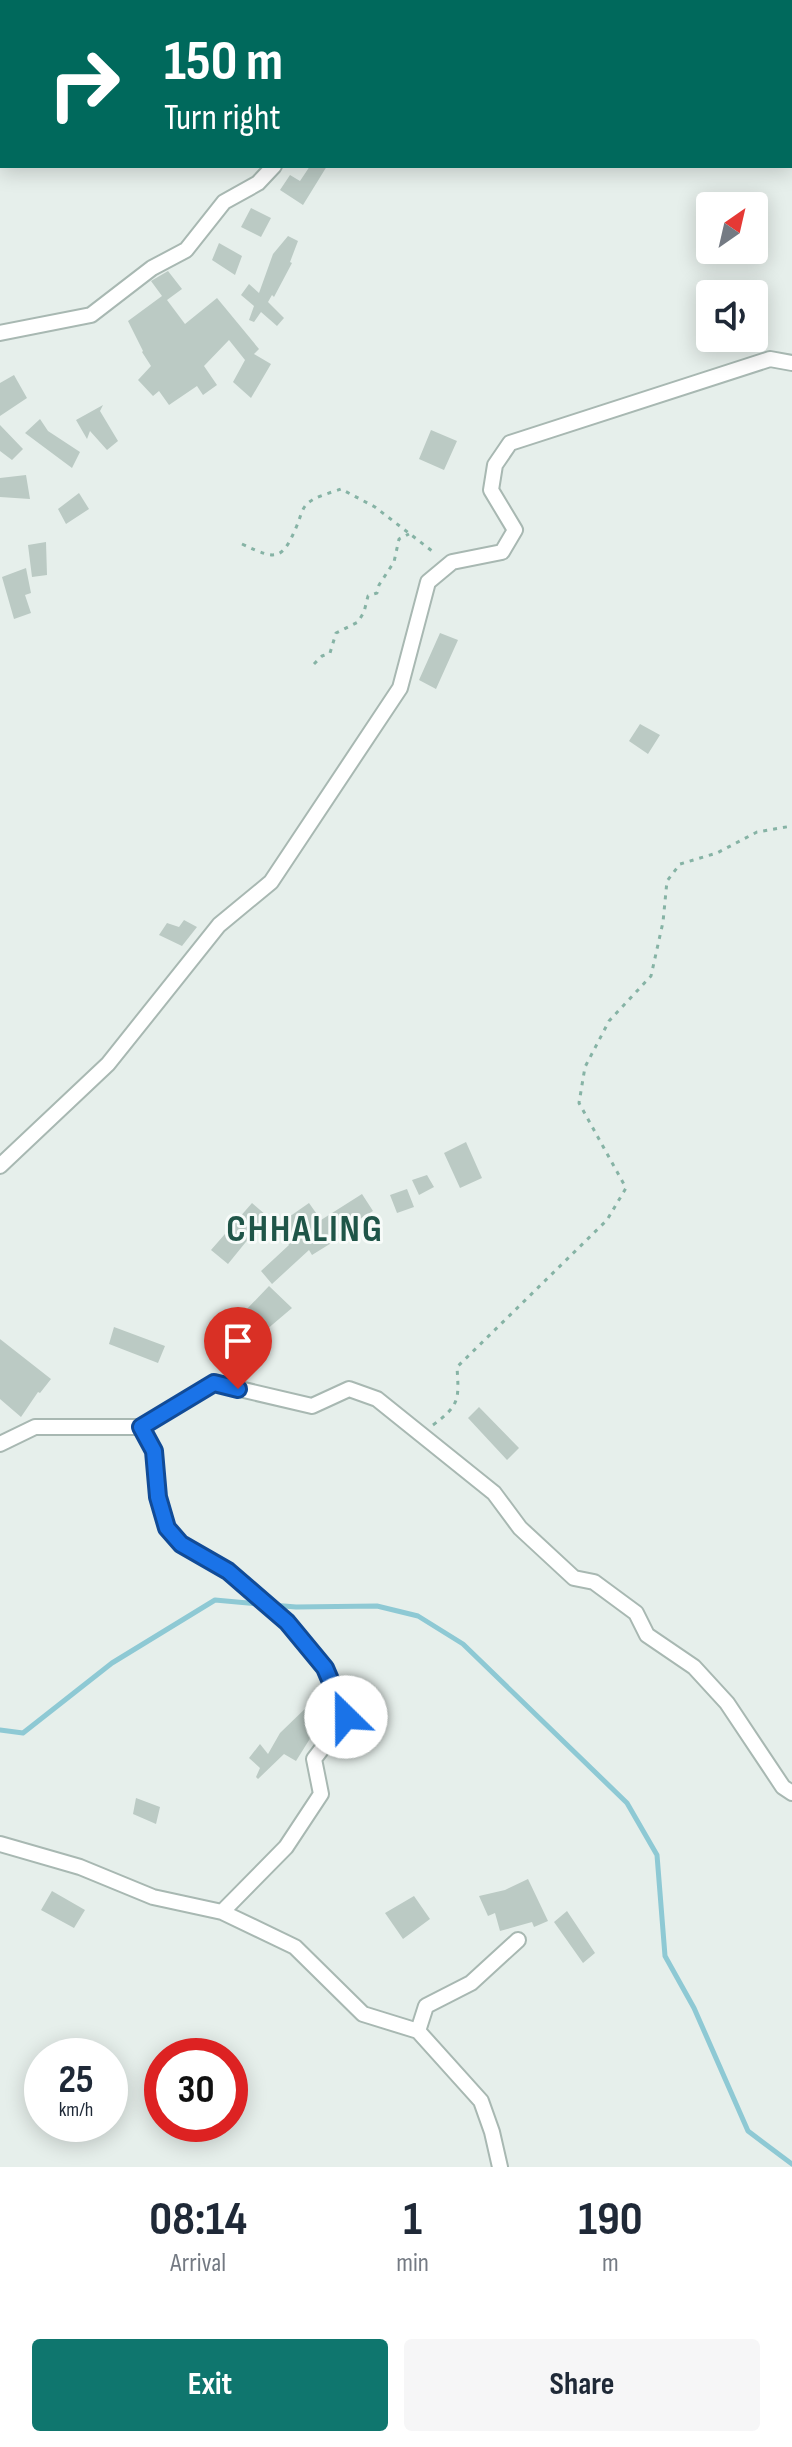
<!DOCTYPE html>
<style>
body{margin:0;font-family:"Sofia Sans Condensed",sans-serif;background:#f6f6f7;color:#1f2937;height:100vh;display:flex;flex-direction:column;font-size:30px;white-space:nowrap}
*{box-sizing:border-box;margin:0}
p{font-size:26px;color:#747a83}
.icon{flex:none;width:44px;height:44px;fill:none;stroke:currentColor;stroke-width:2;stroke-linecap:round;stroke-linejoin:round}
.map{position:relative;height:2167px;overflow:hidden}
.side{display:flex;flex-direction:column;background:#fff;flex:1}
.side>*{flex:none}
.banner{position:absolute;left:0px;top:0px;width:792px;height:168px;box-shadow:0 4px 20px #0003;background:#00695c;color:#fff;overflow:hidden}
.needle{width:52px;rotate:34deg}
.fabs{position:absolute;left:696px;top:192px;display:grid;gap:16px}
.fabs a{display:grid;place-items:center;width:72px;height:72px;border-radius:8px;background:#fff;box-shadow:0 4px 20px #0003;font-size:40px}
.speed{position:absolute;left:24px;top:2038px;display:flex;gap:16px;font-size:40px;font-weight:700;text-align:center}
.speed>*{display:grid;place-content:center;width:104px;height:104px;border-radius:50%;background:#fff;box-shadow:0 4px 20px #0003;line-height:1}
.speed small{font-size:20px;font-weight:400}
.speed .limit{border:12px solid #d22;background:#fff;color:#111}
.pin{position:absolute;display:grid;place-items:center;width:68px;height:68px;color:#fff;margin:-82px -34px;border-radius:50% 50% 50% 0;rotate:-45deg;box-shadow:0 0 8px #0007}
.pin .icon{rotate:45deg}
.me{position:absolute;width:88px;margin:-44px;rotate:337deg;stroke-linejoin:round;filter:drop-shadow(0 0 6px #0008)}
.turn{display:flex;align-items:center;gap:28px;height:168px;padding:0 32px;font-size:36px}
.turn .icon{width:104px;height:104px;stroke-width:2.5}
.turn b{display:block;font-size:56px;line-height:68px}
.eta{display:flex;justify-content:space-evenly;align-items:center;height:136px;text-align:center}
.eta b{font-size:48px;font-weight:700;line-height:56px}
.action{display:flex;gap:16px;margin-top:auto;padding:16px 32px}
.action a{flex:1;height:92px;border-radius:8px;background:#0f766e;color:#fff;font-size:32px;font-weight:700;line-height:92px;text-align:center}
.action a+a{background:#f6f6f7;color:#1f2937}
.map>svg:first-child{display:block}
</style>
<div class="map">
<svg width="792" height="2167" viewBox="0 0 792 2167">
<rect width="100%" height="100%" fill="#e6efeb"/>
<g fill="none" stroke-linecap="round" stroke-linejoin="round">
<path stroke="#8ec9d4" stroke-width="5" d="M 272,1605 L 296,1607 L 377,1606 L 418,1616 L 463,1644 L 627,1803 L 657,1855 L 665,1956 L 694,2008 L 748,2131 L 792,2164
M 0,1730 L 23,1733 L 112,1663 L 215,1600 L 258,1604"/>
</g>
<path fill="#bbcac4" d="M 310,166 L 327,166 L 303,205 L 280,190 L 290,175 L 300,181 Z
M 251,208 L 271,218 L 261,237 L 241,227 Z
M 288,236 L 298,241 L 290,262 L 292,263 L 274,297 L 272,295 L 268,302 L 284,318 L 277,326 L 261,312 L 254,322 L 249,320 L 254,306 L 241,295 L 249,284 L 259,293 L 273,254 Z
M 219,243 L 242,256 L 235,275 L 212,260 Z
M 168,271 L 182,289 L 167,300 L 185,324 L 217,298 L 259,349 L 254,354 L 271,364 L 251,398 L 233,382 L 245,360 L 229,340 L 204,366 L 217,385 L 203,395 L 197,386 L 169,405 L 159,391 L 153,396 L 138,380 L 151,366 L 142,352 L 143,351 L 128,321 L 162,296 L 151,281 Z
M 14,375 L 27,398 L 0,416 L 0,383 Z
M 103,405 L 100,411 L 118,441 L 107,450 L 90,431 L 87,439 L 76,420 Z
M 40,419 L 48,431 L 80,452 L 72,468 L 25,433 Z
M 0,425 L 23,449 L 12,460 L 0,451 Z
M 431,430 L 457,441 L 444,470 L 419,459 Z
M 26,475 L 30,499 L 0,497 L 0,478 Z
M 79,493 L 89,509 L 66,524 L 58,509 Z
M 46,542 L 47,575 L 32,577 L 28,545 Z
M 26,568 L 31,593 L 25,595 L 31,613 L 14,619 L 2,577 Z
M 440,633 L 458,640 L 436,689 L 419,680 Z
M 640,724 L 660,735 L 648,754 L 629,741 Z
M 184,920 L 197,927 L 182,946 L 159,935 L 167,923 L 179,927 Z
M 466,1142 L 482,1178 L 460,1188 L 444,1153 Z
M 427,1175 L 434,1187 L 419,1195 L 412,1180 Z
M 407,1189 L 414,1207 L 397,1213 L 390,1195 Z
M 362,1194 L 373,1211 L 338,1232 L 341,1237 L 312,1255 L 309,1250 L 272,1284 L 261,1271 L 289,1245 L 276,1226 L 309,1203 L 321,1220 Z
M 252,1203 L 267,1216 L 228,1264 L 211,1250 Z
M 269,1286 L 292,1308 L 259,1336 L 254,1331 L 237,1349 L 222,1335 Z
M 114,1327 L 165,1346 L 158,1363 L 109,1344 Z
M 0,1339 L 51,1379 L 40,1393 L 38,1392 L 21,1417 L 0,1399 Z
M 479,1407 L 519,1448 L 507,1460 L 468,1418 Z
M 313,1701 L 329,1719 L 311,1737 L 296,1761 L 284,1754 L 258,1779 L 256,1777 L 260,1768 L 249,1758 L 260,1744 L 268,1754 L 280,1733 Z
M 136,1798 L 160,1807 L 156,1824 L 133,1814 Z
M 528,1879 L 548,1921 L 534,1927 L 532,1922 L 500,1931 L 495,1913 L 488,1916 L 479,1896 L 505,1890 Z
M 52,1891 L 85,1910 L 74,1928 L 41,1910 Z
M 414,1896 L 430,1919 L 403,1939 L 385,1913 Z
M 567,1911 L 595,1953 L 583,1963 L 554,1922 Z"/>
<g fill="none" stroke-linecap="round" stroke-linejoin="round">
<g stroke="#a8b8b2" stroke-width="18">
<path id="minor" d="M 392,2 L 392,0
M 0,333 L 91,315 L 152,268 L 186,250 L 224,202 L 258,183 L 274,166
M 0,1166 L 108,1064 L 219,925 L 271,882 L 400,688 L 428,582 L 452,562 L 502,552 L 515,530 L 491,490 L 495,465 L 510,443 L 770,359 L 792,363
M 141,1427 L 154,1451 L 158,1497 L 167,1528 L 181,1544 L 228,1571 L 287,1622 L 325,1668 L 346,1717 L 314,1759 L 321,1794 L 286,1847 L 222,1912
M 0,1444 L 35,1427 L 141,1427 L 214,1383 L 312,1406 L 349,1389 L 377,1399 L 494,1493 L 520,1528 L 574,1578 L 594,1582 L 636,1613 L 647,1635 L 694,1667 L 727,1703 L 783,1787 L 792,1793
M 0,1844 L 80,1867 L 153,1897 L 222,1912 L 295,1947 L 363,2014 L 418,2031 L 481,2101 L 492,2132 L 500,2167
M 418,2031 L 426,2006 L 471,1983 L 518,1940"/>
</g>
<path stroke="#86b3a5" stroke-width="3" stroke-dasharray="4 6" stroke-linecap="butt" d="M 242,544 C 278,561 282,561 298,523 C 300,518 302,509 306,505 C 313,497 330,493 341,489 L 375,507 L 436,554
M 314,664 L 322,656 L 330,653 L 336,633 L 358,622 L 364,612 L 368,596 L 377,593 L 379,585 L 394,562 L 399,539 L 409,534
M 433,1425 C 460,1405 459,1399 457,1367 L 607,1220 L 626,1188 L 579,1103 L 585,1067 L 609,1021 L 651,976 L 663,922 L 667,881 L 680,864 L 717,853 L 757,832 L 792,826"/>
<use href="#minor" stroke="#fff" stroke-width="14"/>
</g>
<g fill="none" stroke-linecap="round" stroke-linejoin="round">
<g stroke="#114b97" stroke-width="20">
<path id="route" d="M 238,1389 L 214,1383 L 141,1427 L 154,1451 L 158,1497 L 167,1528 L 181,1544 L 228,1571 L 287,1622 L 325,1668 L 346,1717"/>
</g>
<use href="#route" stroke="#1a73e8" stroke-width="14"/>
</g>
<g text-anchor="middle" stroke-width="6" stroke-linejoin="round" paint-order="stroke">
<g font-size="38" font-weight="bold" letter-spacing="2" fill="#1f5548" stroke="#f7fbf9">
<text x="305" y="1241">CHHALING</text>
</g>
</g>
</svg>
<div class="fabs">
<a><svg class="needle" viewBox="-14 -14 28 28"><path d="M0-13l5 13h-10z" fill="#e53935"/><path d="M0 13l5-13h-10z" fill="#747a83"/></svg></a>
<a><svg class="icon" aria-label="sound" viewBox="0 0 24 24"><path d="M4 9h4l5-4v14l-5-4H4zM17 9q2 3 0 6"/></svg></a>
</div>
<div class="speed"><div>25<small>km/h</small></div><div class="limit">30</div></div>
<div class="pin" style="left:238px;top:1389px;background:#d93025"><svg class="icon" aria-label="arrive" viewBox="0 0 24 24"><path d="M6 21V4h12l-3 4 3 4H6"/></svg></div>
<svg class="me" style="left:346px;top:1717px" viewBox="-20 -20 40 40"><circle r="19" fill="#fff"/><path d="M0-13L10 11 0 6-10 11z" fill="#1a73e8"/></svg>
<div class="banner">
<div class="turn"><svg class="icon" aria-label="right" viewBox="0 0 24 24"><path d="M7 20v-9h11M14 6l5 5-5 5"/></svg><div><b>150 m</b>Turn right</div></div>
</div>
</div>
<section class="side">
<div class="eta">
<div><b>08:14</b><p>Arrival</p></div>
<div><b>1</b><p>min</p></div>
<div><b>190</b><p>m</p></div>
</div>
<div class="action"><a>Exit</a><a>Share</a></div>
</section>
